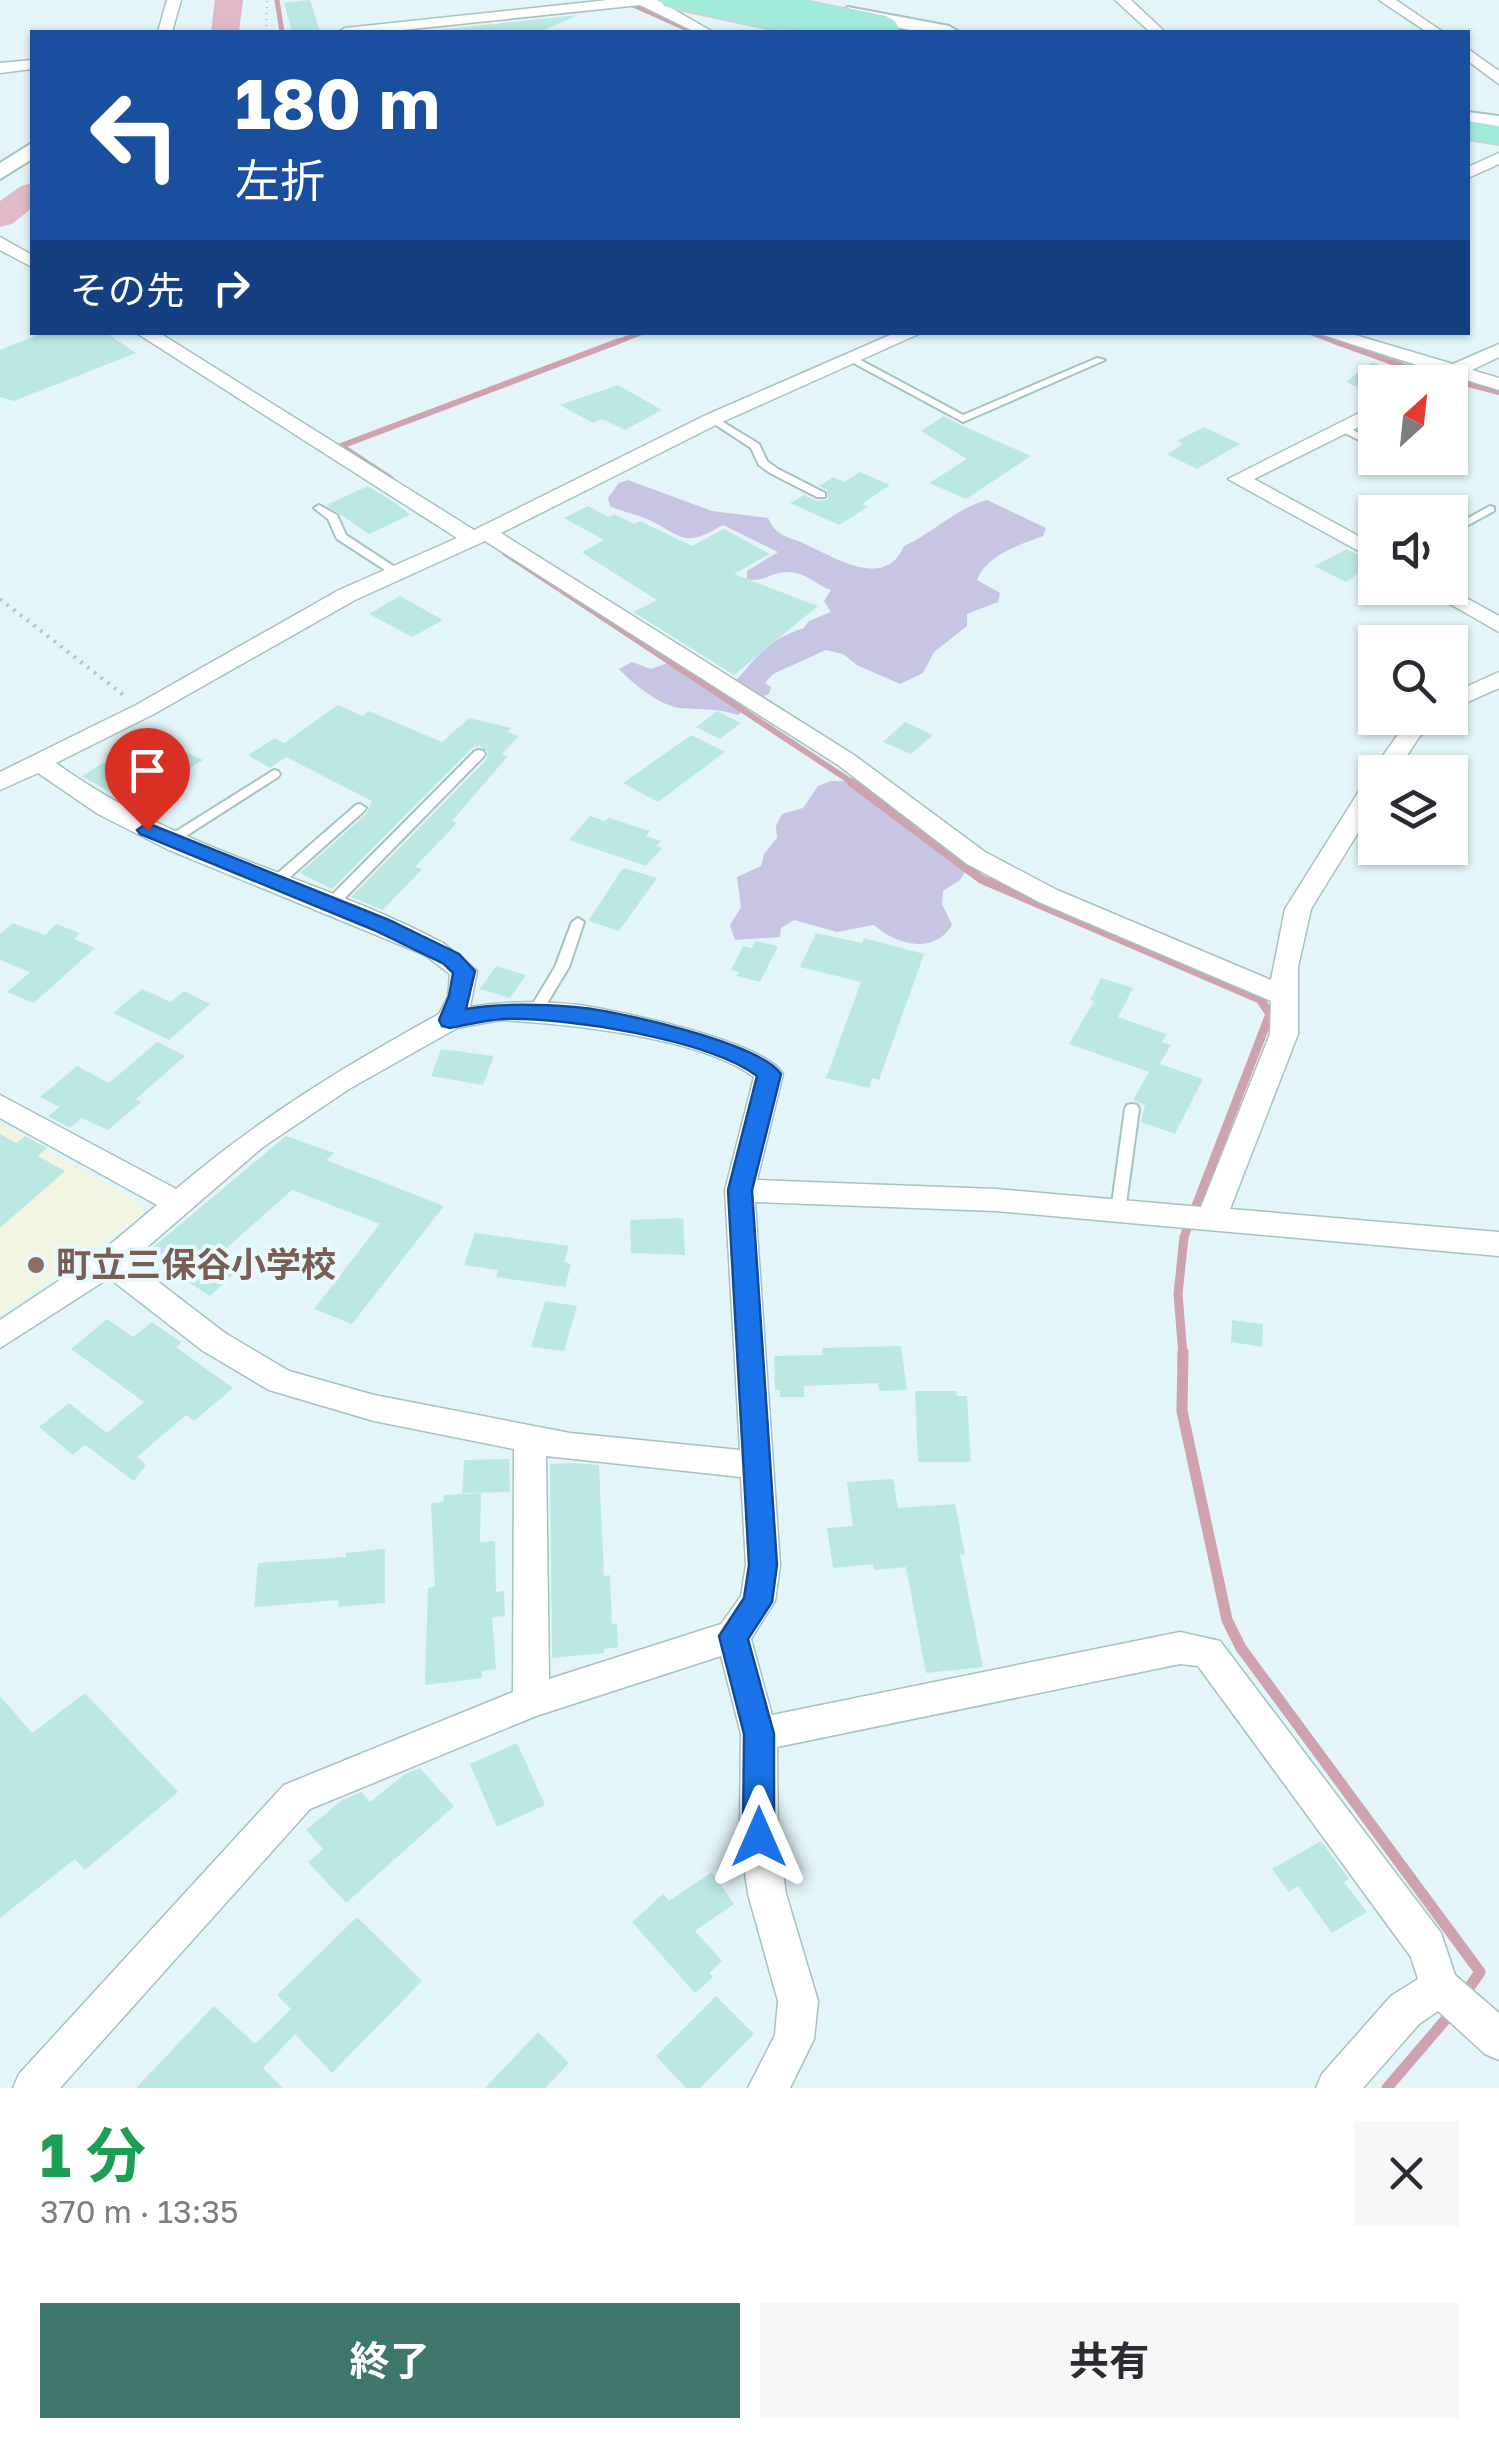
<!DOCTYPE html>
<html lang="ja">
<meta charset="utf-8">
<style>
body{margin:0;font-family:"Golos Text","Noto Sans JP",sans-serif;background:#f7f7f7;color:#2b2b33;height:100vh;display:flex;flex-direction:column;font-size:38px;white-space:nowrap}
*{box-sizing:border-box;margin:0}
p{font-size:32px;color:#7c7c81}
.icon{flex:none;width:55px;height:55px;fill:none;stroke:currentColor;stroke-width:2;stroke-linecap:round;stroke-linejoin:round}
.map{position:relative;height:2088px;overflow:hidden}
.details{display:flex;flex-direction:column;background:#fff;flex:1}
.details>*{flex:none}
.guide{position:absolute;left:30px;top:30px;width:1440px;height:305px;border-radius:0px;box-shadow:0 2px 8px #0004;background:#1a4fa0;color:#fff;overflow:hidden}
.needle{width:65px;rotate:27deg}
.fabs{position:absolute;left:1358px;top:365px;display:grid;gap:20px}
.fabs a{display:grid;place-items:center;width:110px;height:110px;border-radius:0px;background:#fff;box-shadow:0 2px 8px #0004;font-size:50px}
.pin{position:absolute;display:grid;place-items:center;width:85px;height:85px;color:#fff;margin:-102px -42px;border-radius:50% 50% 50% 0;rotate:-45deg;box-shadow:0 0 10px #0007}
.pin .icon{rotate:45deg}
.me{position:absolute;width:110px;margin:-55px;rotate:0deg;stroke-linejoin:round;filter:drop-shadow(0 0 8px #0008)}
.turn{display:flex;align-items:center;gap:35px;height:210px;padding:0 40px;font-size:45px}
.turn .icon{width:130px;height:130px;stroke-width:2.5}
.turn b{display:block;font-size:70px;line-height:85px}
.then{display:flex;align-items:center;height:95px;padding:0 40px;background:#0003;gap:20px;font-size:38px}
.round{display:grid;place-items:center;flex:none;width:105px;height:105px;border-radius:0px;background:#f7f7f7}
.overview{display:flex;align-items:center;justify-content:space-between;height:170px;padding:0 40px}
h1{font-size:60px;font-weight:700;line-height:75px;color:#1e9e55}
.cta{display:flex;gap:20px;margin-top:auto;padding:20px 40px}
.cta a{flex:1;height:115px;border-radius:0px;background:#3f776d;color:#fff;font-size:40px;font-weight:700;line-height:115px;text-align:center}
.cta a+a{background:#f7f7f7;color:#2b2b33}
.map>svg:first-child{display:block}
</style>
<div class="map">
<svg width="1499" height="2088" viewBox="0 0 1499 2088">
<rect width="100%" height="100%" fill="#e3f5f8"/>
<path fill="#f1f4e0" d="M 0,1124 L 141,1204 L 144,1214 L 0,1315 Z"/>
<path fill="#c8c4e4" d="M 628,480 L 712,511 L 768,518 C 776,537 788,536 805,544 C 834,557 885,591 904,546 C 933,533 956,508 987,500 L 1046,528 L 1043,536 C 1019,545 987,555 977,580 L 1000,593 L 998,602 L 967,614 L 967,626 L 934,652 L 923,673 L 900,684 L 857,665 L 843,654 L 826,650 L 773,674 L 765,683 L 771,687 L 769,694 L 748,703 L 747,710 L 737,715 C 718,708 701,710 680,708 C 660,706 632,683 619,669 L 632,662 L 651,669 L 676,660 L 727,690 C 756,661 761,642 804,628 L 809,621 L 831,612 L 824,601 L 831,590 C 814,584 806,572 787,572 C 771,572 763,583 747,579 L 747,571 L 778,552 L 723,525 C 683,548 686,538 649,520 C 637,514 622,512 610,506 L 608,498 L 619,483 Z
M 831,781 L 857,781 L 889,802 L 909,830 L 921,839 L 941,842 L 970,863 L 960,880 L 943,891 L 942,904 L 952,925 C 934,955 896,945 874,925 L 837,932 L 794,920 L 781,928 L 780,937 L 735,940 L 730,925 L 741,907 L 737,877 L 761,866 L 764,854 L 777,838 L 776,826 L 782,814 L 803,808 L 818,786 Z"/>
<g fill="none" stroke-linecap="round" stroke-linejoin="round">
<path stroke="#cfa2b0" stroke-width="5" d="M 277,0 L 282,32
M 622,0 L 694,32
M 1309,332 L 1341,344
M 612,344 L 643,332"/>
<path stroke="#cfa2b0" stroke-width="6" d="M 1334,341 L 1411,369 L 1499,392
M 391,479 L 341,446 L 619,341
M 505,553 L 856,785"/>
<path stroke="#cfa2b0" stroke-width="9" d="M 852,783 L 981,879 L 1260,999 L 1270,1014 L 1184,1237 L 1178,1294 L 1183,1355"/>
<path stroke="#cfa2b0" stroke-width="11" d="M 1183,1352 L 1182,1411 L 1227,1620 L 1241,1648 L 1480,1972 L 1464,1995
M 1387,2088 L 1452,2012"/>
<path fill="#dfbac6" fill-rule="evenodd" d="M 215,0 L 243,0 L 239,32 L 211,32 Z
M 32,183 L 32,208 L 12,224 L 0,227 L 0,201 L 21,186 Z"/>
</g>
<path fill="#bce8e4" d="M 310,0 L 320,32 L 292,32 L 284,3 Z
M 578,15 L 540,32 L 430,31 Z
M 45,332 L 105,332 L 136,353 L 14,401 L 0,397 L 0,350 Z
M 1372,362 L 1402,373 L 1389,382 L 1375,382 L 1373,394 L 1346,382 Z
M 618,385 L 662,410 L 625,430 L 602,419 L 593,423 L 560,405 Z
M 944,416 L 961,425 L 1031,456 L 966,499 L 929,483 L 967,459 L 921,431 Z
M 1204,427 L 1240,444 L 1197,469 L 1167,454 L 1183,444 L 1177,441 Z
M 860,472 L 890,485 L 862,504 L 868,507 L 839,525 L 790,503 L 804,495 L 817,501 L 828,500 L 827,490 L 819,486 L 833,477 L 844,482 Z
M 368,486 L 397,504 L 410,515 L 369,534 L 326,505 Z
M 588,506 L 609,517 L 614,514 L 634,524 L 640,521 L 692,546 L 724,529 L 770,554 L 734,574 L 818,606 L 734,675 L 633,612 L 657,600 L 587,556 L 582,552 L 604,540 L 564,518 Z
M 1347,549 L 1374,563 L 1346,582 L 1314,566 Z
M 400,596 L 443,620 L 412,637 L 369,614 Z
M 338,705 L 362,716 L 369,711 L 442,742 L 469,718 L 511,728 L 507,732 L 519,736 L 502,754 L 508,756 L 452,821 L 457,823 L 415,867 L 422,869 L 383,910 L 351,897 L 486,760 L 488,752 L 480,746 L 472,748 L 332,889 L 300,873 L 366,814 L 372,801 L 286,757 L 270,768 L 248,755 L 275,738 L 284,743 Z
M 717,711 L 741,723 L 720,739 L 696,727 Z
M 905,722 L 933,735 L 911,754 L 883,742 Z
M 148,735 L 203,760 L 132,805 L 82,776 Z
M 691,735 L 725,752 L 658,802 L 623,783 Z
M 590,816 L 604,821 L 609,818 L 650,831 L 646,836 L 661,841 L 656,846 L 662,848 L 646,866 L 569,840 Z
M 623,868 L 657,878 L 619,931 L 588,921 Z
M 13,923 L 45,935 L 56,924 L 80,933 L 74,939 L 95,948 L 34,1003 L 7,992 L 30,972 L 0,960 L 0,934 Z
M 816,933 L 862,943 L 864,938 L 924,954 L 879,1080 L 872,1078 L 869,1088 L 826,1078 L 861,982 L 800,967 Z
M 755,941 L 778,946 L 760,982 L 737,976 L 739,972 L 731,970 L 743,946 L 752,948 Z
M 496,966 L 526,975 L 510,998 L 480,989 Z
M 1101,978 L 1133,988 L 1118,1017 L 1166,1034 L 1162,1042 L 1171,1045 L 1160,1064 L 1203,1079 L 1175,1134 L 1141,1122 L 1145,1105 L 1133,1100 L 1149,1072 L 1069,1044 L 1094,1001 L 1090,1000 Z
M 142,989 L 171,1002 L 184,991 L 210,1004 L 169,1040 L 113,1013 Z
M 157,1042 L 185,1056 L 136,1099 L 141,1102 L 108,1130 L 82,1118 L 70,1128 L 48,1116 L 60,1107 L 40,1097 L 77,1066 L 109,1083 Z
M 441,1049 L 494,1056 L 483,1085 L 431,1076 Z
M 0,1134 L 16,1143 L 25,1136 L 47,1148 L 38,1156 L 65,1171 L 0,1228 Z
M 286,1136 L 334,1153 L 326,1160 L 444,1206 L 352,1324 L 314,1309 L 380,1224 L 292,1190 L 213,1260 L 235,1273 L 210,1296 L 145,1254 Z
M 683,1218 L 685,1255 L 631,1253 L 630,1220 Z
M 475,1233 L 569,1246 L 564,1262 L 571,1264 L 565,1287 L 496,1277 L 498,1270 L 464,1265 Z
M 545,1301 L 577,1306 L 564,1351 L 531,1347 Z
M 107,1319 L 133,1337 L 152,1322 L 181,1342 L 176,1347 L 233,1388 L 194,1421 L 186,1415 L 137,1457 L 146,1465 L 134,1481 L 85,1445 L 73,1455 L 39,1427 L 69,1403 L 107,1433 L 144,1402 L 71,1349 Z
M 1232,1320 L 1263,1324 L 1262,1347 L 1231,1342 Z
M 901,1346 L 907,1390 L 879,1391 L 878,1383 L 804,1386 L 804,1397 L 780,1397 L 780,1390 L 775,1390 L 774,1356 L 823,1355 L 822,1348 Z
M 915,1391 L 956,1391 L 957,1396 L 967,1396 L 971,1462 L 918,1462 Z
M 509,1459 L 510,1492 L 462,1493 L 464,1460 Z
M 574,1463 L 599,1465 L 604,1576 L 610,1575 L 612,1624 L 617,1623 L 618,1647 L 604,1649 L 604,1653 L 552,1658 L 550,1464 Z
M 893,1479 L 898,1508 L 955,1504 L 965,1554 L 960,1555 L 983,1667 L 926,1673 L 906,1567 L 874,1570 L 873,1564 L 833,1568 L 827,1528 L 853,1526 L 847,1482 Z
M 481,1493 L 480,1542 L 495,1541 L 496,1592 L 504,1591 L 505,1616 L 492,1617 L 496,1669 L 482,1671 L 482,1678 L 425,1685 L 428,1588 L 435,1586 L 431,1503 L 443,1502 L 444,1495 Z
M 385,1549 L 385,1603 L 339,1607 L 338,1600 L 254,1607 L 258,1563 L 346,1557 L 346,1553 Z
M 85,1693 L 178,1792 L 85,1870 L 75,1859 L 0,1918 L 0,1696 L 32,1733 Z
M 517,1743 L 545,1805 L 497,1827 L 470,1764 Z
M 420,1768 L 454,1806 L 346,1903 L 308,1862 L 323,1849 L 306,1830 L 342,1800 L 361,1792 L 370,1802 L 405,1774 Z
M 1321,1841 L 1349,1879 L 1344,1882 L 1367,1912 L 1332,1933 L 1298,1886 L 1289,1892 L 1272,1869 Z
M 712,1872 L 734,1904 L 695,1931 L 722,1961 L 709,1973 L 713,1977 L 695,1993 L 632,1922 L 663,1894 L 669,1901 Z
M 357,1917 L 422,1981 L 332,2073 L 295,2034 L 263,2068 L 283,2088 L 136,2088 L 214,2006 L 255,2044 L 291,2009 L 277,1995 Z
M 716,1996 L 754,2034 L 700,2088 L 686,2088 L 656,2056 Z
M 538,2032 L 569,2063 L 545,2088 L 485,2088 Z"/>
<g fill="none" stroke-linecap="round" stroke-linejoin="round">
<g stroke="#a6c2c1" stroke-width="4">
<path id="service" d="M 851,355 L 963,415 L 1097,358 L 1105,360 L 963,422 L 848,360 L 846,358 Z
M 713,416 L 759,444 L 767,461 L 778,469 L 825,493 L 825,497 L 817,497 L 770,473 L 759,465 L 751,448 L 710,421 L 708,419 Z
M 1343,425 L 1375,441 L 1375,448 L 1339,430 L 1339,426 Z
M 1394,458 L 1406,458 L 1414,463 L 1409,466 Z
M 319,505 L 337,515 L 346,535 L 401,571 L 401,575 L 393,575 L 337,539 L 328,519 L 314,508 Z
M 1490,506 L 1494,507 L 1494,511 L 1450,535 L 1450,528 Z
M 479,750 L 483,751 L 485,754 L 483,757 L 335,908 L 325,908 L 324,905 L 325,902 L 475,751 Z
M 274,770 L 278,771 L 280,774 L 278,777 L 175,843 L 167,843 L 165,840 L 167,837 Z
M 360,804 L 366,808 L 364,811 L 281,885 L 271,885 L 270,882 L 271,879 L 356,805 Z
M 578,918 L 584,922 L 569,967 L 540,1015 L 530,1015 L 528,1012 L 555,967 L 572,922 Z
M 1132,1104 L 1137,1105 L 1139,1109 L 1125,1211 L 1123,1215 L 1113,1215 L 1111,1211 L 1125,1109 L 1127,1105 Z"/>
</g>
<g stroke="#a6c2c1" stroke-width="3">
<path id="minor" d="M 167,0 L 181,0 L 172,32 L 158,32 Z
M 608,0 L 657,0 L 713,32 L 695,32 L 640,5 L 383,32 L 338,32 L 345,28 Z
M 1115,0 L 1131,0 L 1165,32 L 1150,32 Z
M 1379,0 L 1396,0 L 1443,32 L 1427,32 Z
M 1468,49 L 1499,71 L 1499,84 L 1468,61 Z
M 32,60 L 32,69 L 0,73 L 0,63 Z
M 1499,153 L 1499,164 L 1468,178 L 1468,167 Z
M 0,237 L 32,255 L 32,267 L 0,250 Z
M 135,332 L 158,332 L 474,530 L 706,415 L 897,332 L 923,332 L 720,423 L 501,533 L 854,755 L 985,852 L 1057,890 L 1271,980 L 1285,909 L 1366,780 L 1375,777 L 1375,805 L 1311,909 L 1298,967 L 1298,1034 L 1230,1209 L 1499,1232 L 1499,1256 L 996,1211 L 755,1202 L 780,1565 L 775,1601 L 751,1639 L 772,1715 L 1180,1632 L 1220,1641 L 1441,1933 L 1455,1975 L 1499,2013 L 1499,2060 L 1485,2054 L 1438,2011 L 1419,2024 L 1363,2088 L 1316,2088 L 1322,2074 L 1391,1996 L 1418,1979 L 1411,1957 L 1198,1666 L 1180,1664 L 777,1747 L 778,1837 L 786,1894 L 818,2001 L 814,2039 L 790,2088 L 748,2088 L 775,2035 L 778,2001 L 748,1894 L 740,1837 L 741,1734 L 721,1656 L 536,1716 L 310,1809 L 60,2088 L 13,2088 L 19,2074 L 284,1785 L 513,1692 L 514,1449 L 374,1421 L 269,1390 L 203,1351 L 109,1278 L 0,1348 L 0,1320 L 99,1254 L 157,1205 L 0,1118 L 0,1095 L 176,1189 C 261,1117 343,1067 439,1014 L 448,997 L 450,974 L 425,955 L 169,850 L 98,814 L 38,773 L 0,790 L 0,772 L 136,705 L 339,590 L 457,538 ZM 485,541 L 838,765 L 967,864 L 1039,902 L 1271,1001 L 1270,1034 L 1201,1207 L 996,1189 L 757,1180 L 783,1074 C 764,1041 620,1011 579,1005 C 543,1001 505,1001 470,1007 L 477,971 L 443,943 C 315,875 178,852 56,763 L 152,715 L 355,600 ZM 501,1020 C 568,1024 701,1037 754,1077 L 725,1190 L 740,1450 L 570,1433 L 374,1395 L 289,1371 L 225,1333 L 131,1261 L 263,1147 L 349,1089 L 457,1028 ZM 546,1456 L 741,1477 L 746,1565 L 741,1596 L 721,1624 L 549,1679 Z
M 1314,332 L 1345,332 L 1453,364 L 1499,344 L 1499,357 L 1472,370 L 1499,378 L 1499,390 L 1456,377 L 1438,379 L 1438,372 Z
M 1375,405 L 1375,419 L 1254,479 L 1375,545 L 1375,560 L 1228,479 Z
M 1422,588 L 1448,588 L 1499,616 L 1499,632 Z
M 1499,672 L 1499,688 L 1450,710 L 1450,694 Z
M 1415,718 L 1442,718 L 1420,736 L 1396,772 L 1375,772 L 1375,777 L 1372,772 L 1375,767 L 1404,726 Z"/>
</g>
<g stroke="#a6c2c1" stroke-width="4">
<path id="tertiary" d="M 848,7 L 949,26 L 959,32 L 921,32 L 841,17 L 839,13 Z
M 1468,112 L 1499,116 L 1499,128 L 1468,124 Z
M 32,143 L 32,159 L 0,179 L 0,163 Z"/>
</g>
<g stroke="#c9d3d2" stroke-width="4">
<path id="motorway" d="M 660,0 L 711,0 L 800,19 L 804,25 L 800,31 L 787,32 L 664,6 Z
M 1468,121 L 1499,126 L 1499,144 L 1468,139 Z"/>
</g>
<path stroke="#a2cecb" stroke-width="2.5" stroke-dasharray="1 5" stroke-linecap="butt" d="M 266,32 L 267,0"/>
<path stroke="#a2cecb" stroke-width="4" stroke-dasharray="2.5 6" stroke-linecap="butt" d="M 0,599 L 126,697"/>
<use href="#service" fill="#fff" fill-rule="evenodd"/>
<use href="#minor" fill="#fff" fill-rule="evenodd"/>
<use href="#tertiary" fill="#fff" fill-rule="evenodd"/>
<use href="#motorway" fill="#a1ebdb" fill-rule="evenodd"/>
<g stroke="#c9d3d2" stroke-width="32" stroke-linecap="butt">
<path id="motorway-bridge" d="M 733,0 L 884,32"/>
</g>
<use href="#motorway-bridge" stroke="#a1ebdb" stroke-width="30"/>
</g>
<path fill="#1a73e8" stroke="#114b97" stroke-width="2.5" d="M 147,823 L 389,920 L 459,954 L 475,971 L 466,1009 C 502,1003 538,1004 575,1007 C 615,1010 760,1043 781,1074 L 752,1190 L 777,1565 L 772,1602 L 748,1639 L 774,1734 L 774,1837 L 770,1847 L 759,1852 L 748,1847 L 743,1837 L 744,1734 L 719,1636 L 744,1598 L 749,1565 L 728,1190 L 757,1076 C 707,1039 566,1017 503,1019 C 486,1020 467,1025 450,1028 L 442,1026 L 439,1020 L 449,996 L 453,973 L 444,964 L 374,930 L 140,834 L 137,830 Z"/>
<circle fill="#8d6e63" stroke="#e8f9fc" stroke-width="4" cx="36" cy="1265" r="10"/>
<g text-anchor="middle" stroke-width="8" stroke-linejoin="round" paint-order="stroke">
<g font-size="35" font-weight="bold" fill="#785e54" stroke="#e8f9fc" text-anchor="start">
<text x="56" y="1277">町立三保谷小学校</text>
</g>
</g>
</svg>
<div class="fabs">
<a><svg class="needle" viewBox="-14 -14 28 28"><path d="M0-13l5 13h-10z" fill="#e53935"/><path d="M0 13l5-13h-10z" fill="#7c7c81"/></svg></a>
<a><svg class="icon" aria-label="sound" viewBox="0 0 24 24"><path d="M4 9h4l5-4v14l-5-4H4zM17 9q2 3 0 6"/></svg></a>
<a><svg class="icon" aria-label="search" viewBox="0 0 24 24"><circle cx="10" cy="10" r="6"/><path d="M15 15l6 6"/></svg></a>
<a><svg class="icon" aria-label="layers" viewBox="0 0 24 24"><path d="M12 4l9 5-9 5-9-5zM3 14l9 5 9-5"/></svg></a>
</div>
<div class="pin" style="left:147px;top:830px;background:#d93025"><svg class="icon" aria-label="arrive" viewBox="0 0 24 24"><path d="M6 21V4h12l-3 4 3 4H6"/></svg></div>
<svg class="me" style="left:759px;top:1837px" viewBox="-20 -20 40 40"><path d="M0-17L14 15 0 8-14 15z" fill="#1a73e8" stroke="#fff" stroke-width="4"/></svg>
<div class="guide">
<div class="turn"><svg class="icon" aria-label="left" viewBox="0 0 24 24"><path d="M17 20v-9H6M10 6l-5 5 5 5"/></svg><div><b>180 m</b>左折</div></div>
<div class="then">その先<svg class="icon" aria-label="right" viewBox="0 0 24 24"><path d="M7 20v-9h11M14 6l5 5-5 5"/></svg></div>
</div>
</div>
<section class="details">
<div class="overview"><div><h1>1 分</h1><p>370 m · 13:35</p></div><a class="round"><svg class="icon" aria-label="close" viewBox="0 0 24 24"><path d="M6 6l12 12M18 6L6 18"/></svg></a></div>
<div class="cta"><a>終了</a><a>共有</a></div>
</section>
